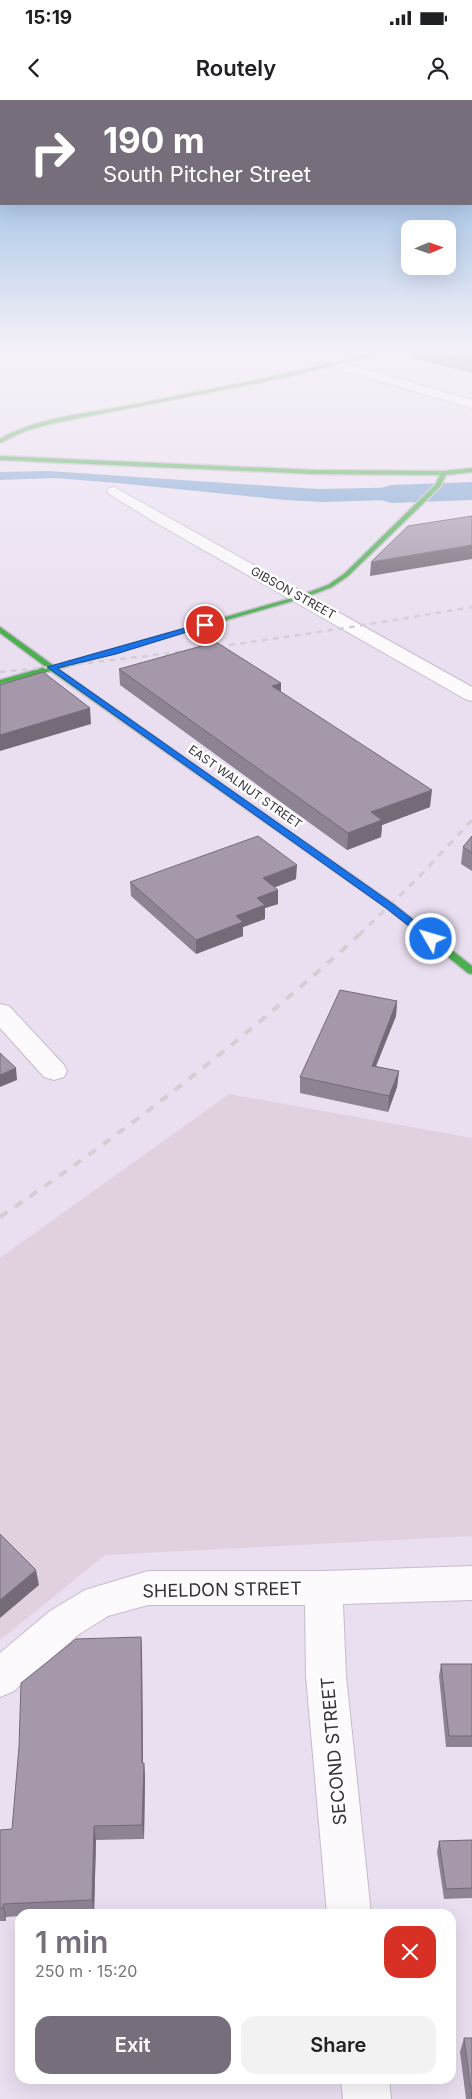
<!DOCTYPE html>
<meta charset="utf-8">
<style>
body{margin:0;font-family:Inter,sans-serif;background:#f2f2f2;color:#202124;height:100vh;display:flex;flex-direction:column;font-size:19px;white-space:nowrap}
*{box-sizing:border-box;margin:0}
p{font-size:16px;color:#757577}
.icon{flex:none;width:28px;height:28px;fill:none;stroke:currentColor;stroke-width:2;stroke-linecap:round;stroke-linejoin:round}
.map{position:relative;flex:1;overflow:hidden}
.panel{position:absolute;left:15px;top:1809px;width:441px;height:175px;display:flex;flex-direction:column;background:#fff;border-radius:15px;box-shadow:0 5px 20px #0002}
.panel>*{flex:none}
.hud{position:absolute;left:0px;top:0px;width:472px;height:105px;box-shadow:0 5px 20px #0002;background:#776e7b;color:#fff;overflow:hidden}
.needle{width:32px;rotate:88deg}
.fabs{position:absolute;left:401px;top:120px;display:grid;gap:10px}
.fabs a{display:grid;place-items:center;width:55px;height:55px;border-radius:10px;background:#fff;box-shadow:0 5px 20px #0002;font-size:25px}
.pin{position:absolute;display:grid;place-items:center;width:42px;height:42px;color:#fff;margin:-21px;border:2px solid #fff;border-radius:50%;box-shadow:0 1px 5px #0007}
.me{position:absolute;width:55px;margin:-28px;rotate:308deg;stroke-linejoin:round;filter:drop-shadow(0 0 4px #0008)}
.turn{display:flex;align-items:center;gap:18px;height:105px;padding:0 20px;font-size:22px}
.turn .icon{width:65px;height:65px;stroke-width:2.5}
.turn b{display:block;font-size:35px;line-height:42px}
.round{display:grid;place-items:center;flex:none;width:52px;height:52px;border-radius:15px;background:#f2f2f2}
.head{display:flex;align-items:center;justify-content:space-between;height:85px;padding:0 20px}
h1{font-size:30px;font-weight:600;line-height:38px;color:#776e7b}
.action{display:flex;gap:10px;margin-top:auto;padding:10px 20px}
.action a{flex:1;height:58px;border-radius:15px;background:#776e7b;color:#fff;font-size:20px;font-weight:600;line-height:58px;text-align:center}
.action a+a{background:#f2f2f2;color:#202124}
.status{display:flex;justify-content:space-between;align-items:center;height:35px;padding:0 25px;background:#fff;direction:ltr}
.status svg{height:14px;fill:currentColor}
header{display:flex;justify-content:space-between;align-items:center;height:65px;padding:0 20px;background:#fff;font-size:22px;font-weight:600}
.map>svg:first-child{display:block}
</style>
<div class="status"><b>15:19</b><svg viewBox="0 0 49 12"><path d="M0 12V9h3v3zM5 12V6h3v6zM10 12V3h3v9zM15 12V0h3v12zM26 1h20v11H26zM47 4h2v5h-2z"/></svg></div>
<header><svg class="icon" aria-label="back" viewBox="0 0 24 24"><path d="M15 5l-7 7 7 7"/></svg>Routely<svg class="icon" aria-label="person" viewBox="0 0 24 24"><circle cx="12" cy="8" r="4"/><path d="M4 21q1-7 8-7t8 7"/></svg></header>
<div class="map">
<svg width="472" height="1999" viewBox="0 0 472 1999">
<rect width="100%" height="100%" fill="#eadff0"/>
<path fill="#e1d0de" d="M 229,994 L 472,1038 L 472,1436 L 105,1455 L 0,1540 L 0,1158 Z"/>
<path fill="#80a5d2" d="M 48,371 L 317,389 L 470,386 L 457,398 L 323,402 L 285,400 L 117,383 L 55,378 L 0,380 L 0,372 Z"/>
<path fill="#eadff0" d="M 465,385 L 452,398 L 403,400 L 417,387 Z"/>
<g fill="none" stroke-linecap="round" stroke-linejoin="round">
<path fill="#80a5d2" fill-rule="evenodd" d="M 472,382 L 472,400 L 391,403 L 381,400 L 376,394 L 381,388 L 391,385 Z"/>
<g stroke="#c5bdca" stroke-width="2">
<path id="street" d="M 338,261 L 472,300 L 472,308 L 334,268 L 332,265 Z
M 114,387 L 472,587 L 472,601 L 465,599 L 158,424 L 109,394 L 107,391 L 109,388 Z
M 0,904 L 9,906 L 64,965 L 67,971 L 64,977 L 54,980 L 44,977 L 0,928 Z
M 472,1466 L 472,1500 L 343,1504 L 346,1576 L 371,1814 L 327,1814 L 306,1576 L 305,1505 L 148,1505 L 108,1516 L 78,1535 L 14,1591 L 0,1597 L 0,1553 L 50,1511 L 85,1490 L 148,1471 L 324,1471 Z
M 341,1979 L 389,1979 L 391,1999 L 343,1999 Z"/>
</g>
<g stroke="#c5bdca" stroke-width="3">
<path id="fast" d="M 379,252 L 386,252 L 283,278 L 54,323 L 25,331 L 0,343 L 0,339 C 37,317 91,313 133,305 C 215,288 298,273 379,252 Z
M 0,356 L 314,370 L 444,371 L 472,368 L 472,372 L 446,375 L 440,387 L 348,476 L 332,487 L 303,498 L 58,569 L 393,804 L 472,866 L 472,874 L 468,873 L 387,808 L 51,571 L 0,584 L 0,580 L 46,567 L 0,533 L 0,527 L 54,566 L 299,496 L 328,485 L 344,474 L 435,385 L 440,375 L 314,374 L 0,360 Z"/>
</g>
<use href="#street" fill="#fcfafd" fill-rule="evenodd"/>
<use href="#fast" fill="#4caf50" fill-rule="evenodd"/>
<path stroke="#d2cfd3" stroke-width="2.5" stroke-dasharray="5.5 5.5" stroke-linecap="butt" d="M 0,572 C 158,557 315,534 472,507"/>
<path stroke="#d2cfd3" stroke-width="3" stroke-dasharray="7 7" stroke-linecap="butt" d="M 359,835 L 419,777 L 472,720"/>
<path stroke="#d2cfd3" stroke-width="4" stroke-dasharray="9 9" stroke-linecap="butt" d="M 0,1117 C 127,1031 247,937 360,834"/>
</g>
<path fill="#8e8393" d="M 412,252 L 472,252 L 472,273 L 411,258 Z
M 119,569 L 281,592 L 430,707 L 382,725 L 381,737 L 347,750 L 120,585 Z
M 472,736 L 472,771 L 461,764 L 463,747 Z
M 296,779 L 275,787 L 278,804 L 265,808 L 265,819 L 243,827 L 243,836 L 196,854 L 131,796 L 130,782 Z
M 397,901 L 396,916 L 376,966 L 399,971 L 397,987 L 388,1012 L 300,993 L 300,977 Z
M 141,1537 L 142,1551 L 143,1663 L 144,1663 L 145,1677 L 144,1739 L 96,1740 L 94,1814 L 20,1814 L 20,1816 L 6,1817 L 6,1821 L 0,1821 L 0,1730 L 12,1729 Z
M 441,1564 L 472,1564 L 472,1647 L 446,1647 L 439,1576 Z
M 472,1740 L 472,1798 L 444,1799 L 437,1752 L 439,1741 Z
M 464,1938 L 472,1999 L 466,1999 L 460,1952 Z"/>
<path fill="#746a78" d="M 472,445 L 472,459 L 370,476 L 371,462 Z
M 281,583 L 281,599 L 272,586 Z
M 90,608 L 91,624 L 0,651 L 0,635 Z
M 432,690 L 430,707 L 382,725 L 381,737 L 347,750 L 348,733 L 371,712 Z
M 297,765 L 296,779 L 263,792 L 263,778 Z
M 278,790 L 278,804 L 265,808 L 265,819 L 243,827 L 243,836 L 196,854 L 196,840 L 236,816 L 257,798 Z
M 397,901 L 396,916 L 370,981 L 372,966 Z
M 16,968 L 17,980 L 0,987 L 0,975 Z
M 399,971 L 397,987 L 388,1012 L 389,996 Z
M 36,1470 L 39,1485 L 0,1518 L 0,1500 Z
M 141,1537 L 142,1551 L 143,1677 L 142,1663 Z
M 144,1663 L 145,1677 L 144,1739 L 142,1725 Z
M 94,1726 L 96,1740 L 94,1814 L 92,1800 Z
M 3,1804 L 6,1817 L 6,1821 L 3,1808 Z"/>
<path fill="#a598ab" stroke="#746a78" d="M 433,252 L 472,252 L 472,261 Z
M 472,416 L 472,445 L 371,462 L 408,426 Z
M 216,542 L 281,583 L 272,586 L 432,690 L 371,712 L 382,720 L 348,733 L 119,569 Z
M 43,572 L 90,608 L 0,635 L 0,585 Z
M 258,736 L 297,765 L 263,778 L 278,790 L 257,798 L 265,805 L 236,816 L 243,822 L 196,840 L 130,782 Z
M 472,736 L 472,753 L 463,747 Z
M 340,890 L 397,901 L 372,966 L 399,971 L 389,996 L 300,977 Z
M 0,953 L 16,968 L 0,975 Z
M 0,1434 L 36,1470 L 0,1500 Z
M 141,1537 L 142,1663 L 144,1663 L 142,1725 L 94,1726 L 92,1800 L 3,1804 L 3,1808 L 0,1808 L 0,1730 L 12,1729 L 19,1647 L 21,1583 L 76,1539 Z
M 441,1564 L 472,1564 L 472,1636 L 449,1636 Z
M 472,1740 L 472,1788 L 446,1789 L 439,1741 Z
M 464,1938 L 472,1938 L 472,1998 Z"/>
<linearGradient id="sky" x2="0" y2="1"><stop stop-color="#7eaedf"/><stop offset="0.47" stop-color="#f6f1f8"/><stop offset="1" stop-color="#f6f1f8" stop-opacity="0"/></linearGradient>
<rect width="472" height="532" fill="url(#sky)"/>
<path fill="#1a73e8" stroke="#114b97" d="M 203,523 L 209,525 L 116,554 L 57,568 L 393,804 L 435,837 L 435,841 L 428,841 L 386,808 L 47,567 Z"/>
<g text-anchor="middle" stroke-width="5" stroke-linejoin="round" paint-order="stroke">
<g font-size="12" fill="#39313c" stroke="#fff">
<text transform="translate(293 493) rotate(29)" y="4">GIBSON STREET</text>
<text transform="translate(245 687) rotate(35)" y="4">EAST WALNUT STREET</text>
</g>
<g font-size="18" fill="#39313c" stroke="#fff">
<text transform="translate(222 1490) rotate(-1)" y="6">SHELDON STREET</text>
<text transform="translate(334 1651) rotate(-95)" y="6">SECOND STREET</text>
</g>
</g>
</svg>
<div class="fabs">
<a><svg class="needle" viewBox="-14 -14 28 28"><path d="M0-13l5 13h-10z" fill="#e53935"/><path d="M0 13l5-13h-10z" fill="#757577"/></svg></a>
</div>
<div class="pin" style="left:205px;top:525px;background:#d93025"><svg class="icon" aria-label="arrive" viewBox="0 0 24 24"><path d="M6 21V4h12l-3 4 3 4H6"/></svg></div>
<svg class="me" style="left:431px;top:839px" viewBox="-20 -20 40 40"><circle r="17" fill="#1a73e8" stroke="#fff" stroke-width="3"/><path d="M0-11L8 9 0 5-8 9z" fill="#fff"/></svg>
<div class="hud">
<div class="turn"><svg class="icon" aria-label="right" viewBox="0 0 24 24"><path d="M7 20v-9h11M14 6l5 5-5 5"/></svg><div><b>190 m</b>South Pitcher Street</div></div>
</div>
<section class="panel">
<div class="head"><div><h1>1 min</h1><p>250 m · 15:20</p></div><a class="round" style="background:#d93025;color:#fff"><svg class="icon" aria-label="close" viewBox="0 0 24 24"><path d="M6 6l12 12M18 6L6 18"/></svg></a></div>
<div class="action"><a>Exit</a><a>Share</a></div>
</section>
</div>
